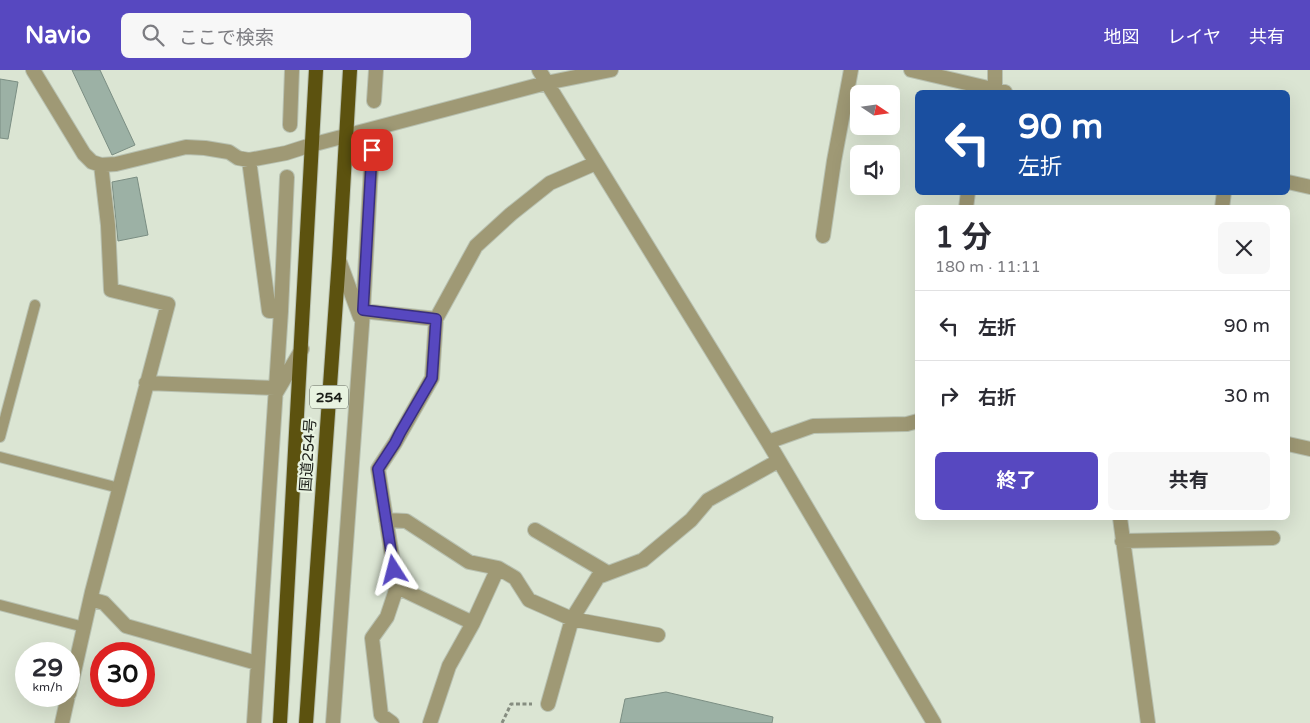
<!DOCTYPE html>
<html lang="ja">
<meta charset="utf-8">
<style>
body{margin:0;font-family:"Varela Round","Noto Sans JP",sans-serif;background:#f7f7f7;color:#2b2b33;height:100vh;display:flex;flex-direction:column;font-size:19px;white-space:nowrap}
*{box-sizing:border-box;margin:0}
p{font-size:16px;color:#7c7c81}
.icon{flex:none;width:28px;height:28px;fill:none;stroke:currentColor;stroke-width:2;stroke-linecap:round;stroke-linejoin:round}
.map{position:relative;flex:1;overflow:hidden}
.side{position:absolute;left:915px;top:135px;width:375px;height:315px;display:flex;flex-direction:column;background:#fff;border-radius:8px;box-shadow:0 5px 20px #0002}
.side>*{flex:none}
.guide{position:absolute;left:915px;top:20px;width:375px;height:105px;border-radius:8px;box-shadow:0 5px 20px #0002;background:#1a4fa0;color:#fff;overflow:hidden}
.needle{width:32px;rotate:103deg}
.controls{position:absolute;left:850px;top:15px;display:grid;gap:10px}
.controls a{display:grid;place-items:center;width:50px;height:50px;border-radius:8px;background:#fff;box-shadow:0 5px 20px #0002;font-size:25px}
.speed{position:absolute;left:15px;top:572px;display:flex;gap:10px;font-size:25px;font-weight:700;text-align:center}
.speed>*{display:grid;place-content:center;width:65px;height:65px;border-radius:50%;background:#fff;box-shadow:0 5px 20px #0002;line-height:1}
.speed small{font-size:12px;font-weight:400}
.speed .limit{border:8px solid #d22;background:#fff;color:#111}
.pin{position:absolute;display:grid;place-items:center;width:42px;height:42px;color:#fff;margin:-21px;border-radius:10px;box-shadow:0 2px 8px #0006}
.me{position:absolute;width:55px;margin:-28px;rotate:351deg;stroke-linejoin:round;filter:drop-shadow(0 0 4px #0008)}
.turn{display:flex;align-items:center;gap:18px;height:105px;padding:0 20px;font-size:22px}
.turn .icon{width:65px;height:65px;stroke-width:2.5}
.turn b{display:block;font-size:35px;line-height:42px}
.round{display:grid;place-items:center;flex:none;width:52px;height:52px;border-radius:8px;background:#f7f7f7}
.headline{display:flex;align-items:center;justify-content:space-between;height:85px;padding:0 20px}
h1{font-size:30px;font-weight:700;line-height:38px}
.cta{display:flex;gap:10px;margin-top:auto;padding:10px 20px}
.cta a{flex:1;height:58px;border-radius:8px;background:#5748c0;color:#fff;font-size:20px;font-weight:700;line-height:58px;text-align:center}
.cta a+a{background:#f7f7f7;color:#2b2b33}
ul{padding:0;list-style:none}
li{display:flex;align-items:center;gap:15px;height:70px;padding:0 20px;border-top:1px solid #e1e1e2}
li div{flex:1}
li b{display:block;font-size:19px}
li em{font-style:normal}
header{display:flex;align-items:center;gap:30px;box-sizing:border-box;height:70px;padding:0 25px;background:#5748c0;color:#fff}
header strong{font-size:24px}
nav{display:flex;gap:28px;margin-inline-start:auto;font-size:18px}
.search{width:350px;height:45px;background:#f7f7f7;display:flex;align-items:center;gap:12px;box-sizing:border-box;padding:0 18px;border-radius:8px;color:#7c7c81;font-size:19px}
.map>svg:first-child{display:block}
</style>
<header>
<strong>Navio</strong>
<div class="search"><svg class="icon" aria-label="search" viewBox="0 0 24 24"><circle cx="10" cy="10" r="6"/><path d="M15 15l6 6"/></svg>ここで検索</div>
<nav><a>地図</a><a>レイヤ</a><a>共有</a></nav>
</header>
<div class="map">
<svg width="1310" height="653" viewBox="0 0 1310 653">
<rect width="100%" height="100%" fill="#dbe5d3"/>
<path fill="#9cb1a5" stroke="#7b8e83" d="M 72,0 L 100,0 L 135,75 L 112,85 Z
M 0,9 L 18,12 L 8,69 L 0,68 Z
M 137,107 L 148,165 L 118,171 L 112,112 Z
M 666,622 L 773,647 L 772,653 L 620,653 L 625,629 Z"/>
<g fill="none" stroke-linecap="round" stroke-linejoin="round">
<g stroke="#b8c1b1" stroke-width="12">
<path id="service" d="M 0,367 L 35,235
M 0,387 L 119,418
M 0,535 L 84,557"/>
</g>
<g stroke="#b8c1b1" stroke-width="16">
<path id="minor" d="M 33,0 L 84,84 L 92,92 L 101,95 L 116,94 L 186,77 L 205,78 L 229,82 L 238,88 L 249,90 L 286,83 L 311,75 L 546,13 L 611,0
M 539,0 L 768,372 L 934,653
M 911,0 L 1005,22
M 995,22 L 995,0
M 374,31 L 376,0
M 290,55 L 292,0
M 249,90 L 269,241 L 281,241
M 1288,112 L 1310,117
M 966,138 L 968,122
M 1222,138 L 1224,122
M 823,166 L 834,91 L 851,0
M 339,190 L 360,247
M 363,241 L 436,249
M 146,313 L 275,318
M 276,323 L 302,279
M 768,372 L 813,356 L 907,354 L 918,351
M 1288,374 L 1310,379
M 1120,448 L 1148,653
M 386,450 L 406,451 L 469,492 L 498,498 L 515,508 L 529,530 L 572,549 L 658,565
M 535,460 L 608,503
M 1122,471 L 1273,468
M 397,517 L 473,553
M 91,529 L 104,533 L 126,556 L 257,593
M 69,624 L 92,522 L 168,234 L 111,220 L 108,155 L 101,95
M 548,634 L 572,549 L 598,507 L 643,490 L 691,450 L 708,430 L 778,391
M 62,653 L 68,626
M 254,653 L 281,241 L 287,107
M 333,653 L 363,241 L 372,80
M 392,653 L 381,645 L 372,568 L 387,547 L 397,517 L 378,399 L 395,373 L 432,308 L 436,249 L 476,176 L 511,144 L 550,113 L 596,93
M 430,653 L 449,596 L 473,553 L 498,498"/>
</g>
<g stroke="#b8c1b1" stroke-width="16">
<path id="trunk" d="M 280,653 L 316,0
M 306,653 L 339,189 L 350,0"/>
</g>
<path stroke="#868d80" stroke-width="3" stroke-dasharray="4 2.5" stroke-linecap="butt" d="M 502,653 L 511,634 L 532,634"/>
<use href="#service" stroke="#9f9975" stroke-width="10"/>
<use href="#minor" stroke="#9f9975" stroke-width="14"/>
<use href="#trunk" stroke="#5c520f" stroke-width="14"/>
</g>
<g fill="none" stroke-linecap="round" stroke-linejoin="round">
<g stroke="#392f7d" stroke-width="12">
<path id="route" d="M 372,80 L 363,240 L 436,249 L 432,308 L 400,363 L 395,373 L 378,399 L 394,500"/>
</g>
<use href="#route" stroke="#5748c0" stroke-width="9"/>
</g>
<g text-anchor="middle" stroke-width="4.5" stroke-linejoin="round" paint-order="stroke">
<rect fill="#e8f3e0" stroke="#585d53" stroke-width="1" x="310" y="315.5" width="38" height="23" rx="4"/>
<g font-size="14" font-weight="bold" fill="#1a1d17">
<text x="329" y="332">254</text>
</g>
<g font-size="15" fill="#1a1d17" stroke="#e8f3e0">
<text transform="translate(308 385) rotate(-86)" y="5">国道254号</text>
</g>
</g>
</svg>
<div class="controls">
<a><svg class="needle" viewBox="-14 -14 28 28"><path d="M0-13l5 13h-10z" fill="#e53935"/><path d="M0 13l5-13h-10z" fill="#7c7c81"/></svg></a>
<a><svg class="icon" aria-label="sound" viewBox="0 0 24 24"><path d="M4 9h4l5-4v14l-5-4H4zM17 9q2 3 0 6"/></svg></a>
</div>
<div class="speed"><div>29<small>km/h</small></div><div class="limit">30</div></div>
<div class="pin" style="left:372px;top:80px;background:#d93025"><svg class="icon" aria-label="arrive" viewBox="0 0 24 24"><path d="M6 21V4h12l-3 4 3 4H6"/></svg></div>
<svg class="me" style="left:394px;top:500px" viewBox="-20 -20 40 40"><path d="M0-17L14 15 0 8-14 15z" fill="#5748c0" stroke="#fff" stroke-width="4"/></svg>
<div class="guide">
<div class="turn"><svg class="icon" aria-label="left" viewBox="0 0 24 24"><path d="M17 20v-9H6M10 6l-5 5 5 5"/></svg><div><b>90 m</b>左折</div></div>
</div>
<section class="side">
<div class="headline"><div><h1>1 分</h1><p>180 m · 11:11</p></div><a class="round"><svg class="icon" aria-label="close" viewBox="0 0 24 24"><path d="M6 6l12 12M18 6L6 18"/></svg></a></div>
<ul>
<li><svg class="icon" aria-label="left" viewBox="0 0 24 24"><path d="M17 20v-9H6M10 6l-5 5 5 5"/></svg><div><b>左折</b></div><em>90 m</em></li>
<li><svg class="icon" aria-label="right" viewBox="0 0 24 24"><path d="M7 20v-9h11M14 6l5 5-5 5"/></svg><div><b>右折</b></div><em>30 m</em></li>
</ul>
<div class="cta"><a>終了</a><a>共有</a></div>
</section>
</div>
